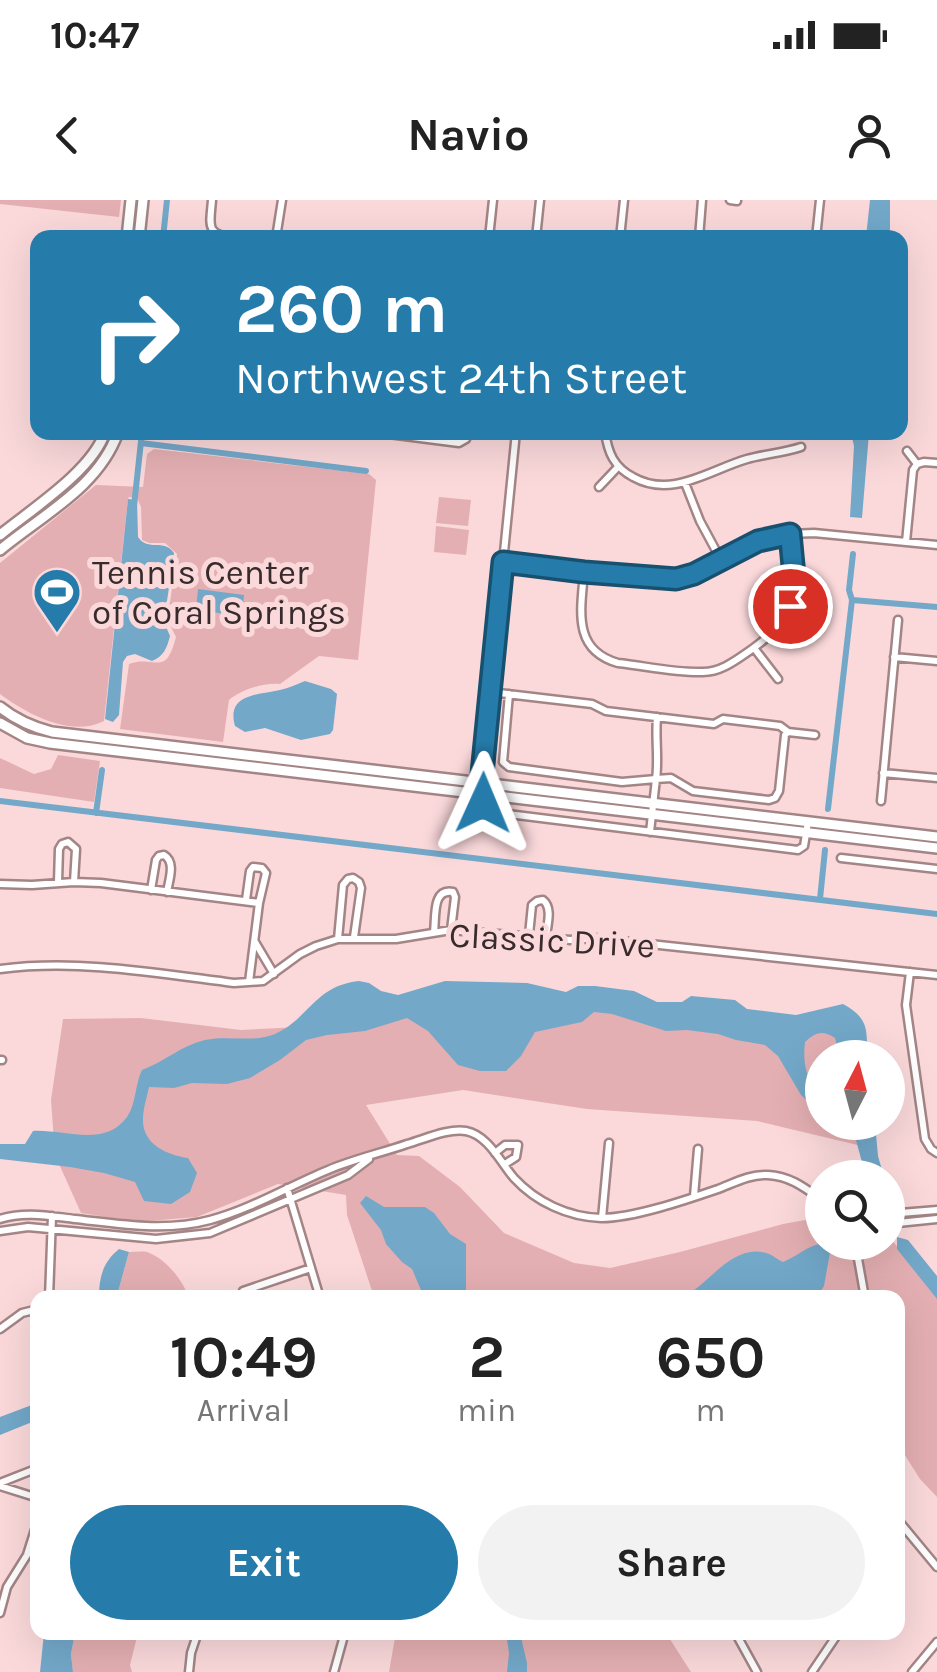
<!DOCTYPE html>
<style>
body{margin:0;font-family:Karla,sans-serif;background:#f2f2f2;color:#222;height:100vh;display:flex;flex-direction:column;font-size:38px;white-space:nowrap}
*{box-sizing:border-box;margin:0}
p{font-size:32px;color:#767676}
.icon{flex:none;width:55px;height:55px;fill:none;stroke:currentColor;stroke-width:2;stroke-linecap:round;stroke-linejoin:round}
.map{position:relative;flex:1;overflow:hidden}
.details{position:absolute;left:30px;top:1090px;width:875px;height:350px;display:flex;flex-direction:column;background:#fff;border-radius:20px;box-shadow:0 10px 40px #0002}
.details>*{flex:none}
.banner{position:absolute;left:30px;top:30px;width:878px;height:210px;border-radius:20px;box-shadow:0 10px 40px #0002;background:#257cab;color:#fff;overflow:hidden}
.needle{width:65px;rotate:6deg}
.controls{position:absolute;left:805px;top:840px;display:grid;gap:20px}
.controls a{display:grid;place-items:center;width:100px;height:100px;border-radius:50%;background:#fff;box-shadow:0 10px 40px #0002;font-size:50px}
.pin{position:absolute;display:grid;place-items:center;width:85px;height:85px;color:#fff;margin:-42px;border:5px solid #fff;border-radius:50%;box-shadow:0 2px 10px #0007}
.me{position:absolute;width:110px;margin:-55px;rotate:1deg;stroke-linejoin:round;filter:drop-shadow(0 0 8px #0008)}
.turn{display:flex;align-items:center;gap:35px;height:210px;padding:0 40px;font-size:45px}
.turn .icon{width:130px;height:130px;stroke-width:2.5}
.turn b{display:block;font-size:70px;line-height:85px}
.eta{display:flex;justify-content:space-evenly;align-items:center;height:170px;text-align:center}
.eta b{font-size:60px;font-weight:700;line-height:70px}
.cta{display:flex;gap:20px;margin-top:auto;padding:20px 40px}
.cta a{flex:1;height:115px;border-radius:60px;background:#257cab;color:#fff;font-size:40px;font-weight:700;line-height:115px;text-align:center}
.cta a+a{background:#f2f2f2;color:#222}
.status{display:flex;justify-content:space-between;align-items:center;height:70px;padding:0 50px;background:#fff;direction:ltr}
.status svg{height:28px;fill:currentColor}
header{display:flex;justify-content:space-between;align-items:center;height:130px;padding:0 40px;background:#fff;font-size:45px;font-weight:700}
.map>svg:first-child{display:block}
</style>
<div class="status"><b>10:47</b><svg viewBox="0 0 49 12"><path d="M0 12V9h3v3zM5 12V6h3v6zM10 12V3h3v9zM15 12V0h3v12zM26 1h20v11H26zM47 4h2v5h-2z"/></svg></div>
<header><svg class="icon" aria-label="back" viewBox="0 0 24 24"><path d="M15 5l-7 7 7 7"/></svg>Navio<svg class="icon" aria-label="person" viewBox="0 0 24 24"><circle cx="12" cy="8" r="4"/><path d="M4 21q1-7 8-7t8 7"/></svg></header>
<div class="map">
<svg width="937" height="1472" viewBox="0 0 937 1472">
<rect width="100%" height="100%" fill="#fbd9db"/>
<path fill="#e4afb2" d="M 0,0 L 121,0 L 119,17 L 0,4 Z
M 154,249 L 369,274 L 376,280 L 358,460 L 319,456 L 280,484 C 264,482 241,490 229,500 L 223,542 L 120,529 L 129,464 C 156,454 165,479 176,437 L 164,413 L 170,402 L 177,354 L 165,343 L 149,343 L 142,340 L 141,307 L 137,298 L 129,297 L 128,299 L 104,521 C 71,538 27,514 0,494 L 0,363 L 96,285 L 143,287 L 147,254 Z
M 439,297 L 471,300 L 468,326 L 436,323 Z
M 436,326 L 469,330 L 466,355 L 434,352 Z
M 58,555 L 100,561 L 94,602 L 0,588 L 0,558 L 34,574 L 51,569 Z
M 475,792 L 847,832 L 851,857 L 822,858 L 822,922 L 861,923 L 866,947 L 757,921 L 587,909 L 463,890 L 366,905 L 397,955 L 419,956 L 460,987 L 504,1033 L 574,1063 L 610,1068 L 680,1052 L 783,1024 L 822,1017 L 822,1042 L 888,1042 L 888,1040 L 892,1040 L 937,1098 L 937,1297 L 920,1279 L 898,1244 L 898,1098 L 374,1097 L 347,1015 L 346,995 L 278,984 L 197,1017 L 137,1022 L 81,1013 L 55,955 L 51,900 L 63,819 L 141,818 L 241,830 L 300,827 Z
M 129,1052 C 135,1052 141,1051 147,1052 C 165,1058 184,1081 188,1097 L 120,1097 L 118,1092 Z
M 396,1432 L 666,1433 L 691,1472 L 389,1472 Z
M 75,1433 L 138,1433 L 130,1465 L 132,1472 L 73,1472 L 71,1454 Z"/>
<path fill="#73a8c9" d="M 870,0 L 890,0 L 890,37 L 866,37 Z
M 851,233 L 869,233 L 862,318 L 850,317 L 854,246 Z
M 128,299 L 137,300 L 138,337 C 148,352 164,338 174,353 L 167,401 L 160,413 L 170,436 C 167,448 164,456 152,461 L 135,454 L 127,456 L 123,462 L 119,515 L 113,522 L 105,519 Z
M 198,389 L 244,395 L 242,416 L 196,410 Z
M 305,481 L 331,489 L 337,494 L 333,530 L 330,534 L 301,540 L 265,528 L 245,532 L 235,526 C 226,494 258,495 280,490 C 289,488 297,484 305,481 Z
M 359,781 L 369,783 L 381,791 L 398,795 L 445,781 L 527,783 L 566,792 L 578,786 L 595,786 L 634,791 L 657,802 L 682,802 L 691,796 L 735,800 L 747,809 L 796,815 L 843,804 C 869,818 867,830 867,857 L 840,857 L 835,838 C 823,830 816,832 805,842 C 802,868 808,880 822,901 L 814,907 L 801,895 L 778,856 L 765,845 L 736,840 L 718,834 L 687,830 L 666,831 L 612,814 L 594,812 L 582,822 L 535,832 L 521,856 L 506,871 L 480,871 L 458,865 L 428,831 L 407,818 L 365,831 L 327,835 L 306,840 L 280,860 L 250,878 L 227,884 L 192,883 L 174,888 L 149,887 C 147,897 143,909 143,919 C 142,944 167,955 188,958 L 197,973 L 190,992 L 171,1004 L 144,1001 L 135,982 L 104,973 L 70,967 L 0,959 L 0,944 L 25,944 L 33,931 C 64,929 105,948 127,917 C 136,905 135,884 142,870 C 164,862 182,845 205,840 C 228,835 254,843 275,834 C 310,818 314,786 359,781 Z
M 842,923 L 875,923 L 878,956 L 884,977 L 866,977 L 853,929 Z
M 366,996 L 384,1007 L 425,1007 L 434,1013 L 450,1034 L 466,1044 L 466,1097 L 424,1097 L 412,1069 L 402,1062 L 386,1044 L 381,1030 L 360,1003 Z
M 897,1037 L 908,1040 L 937,1076 L 937,1099 L 897,1049 Z
M 824,1043 L 831,1047 L 824,1086 L 817,1097 L 691,1097 L 693,1091 C 714,1076 738,1042 769,1054 C 774,1056 778,1060 783,1062 C 798,1056 808,1045 824,1043 Z
M 119,1049 L 129,1052 L 118,1092 L 120,1097 L 99,1097 C 99,1077 103,1062 119,1049 Z
M 37,1203 L 37,1220 L 0,1235 L 0,1217 Z
M 44,1433 L 75,1433 L 71,1454 L 73,1472 L 40,1472 Z
M 506,1433 L 520,1433 L 527,1463 L 527,1472 L 507,1472 L 509,1453 Z"/>
<g fill="none" stroke-linecap="round" stroke-linejoin="round">
<path stroke="#73a8c9" stroke-width="6" d="M 163,38 L 167,0
M 141,243 L 366,271
M 134,306 L 142,232
M 852,400 L 849,390 L 853,354
M 0,601 L 937,714
M 828,609 L 852,400 L 937,407
M 96,613 L 102,570
M 820,699 L 825,650"/>
<g stroke="#a38586" stroke-width="11">
<path id="minor" d="M 212,0 C 210,26 205,34 234,38
M 730,0 L 737,1
M 276,38 L 282,0
M 489,38 L 493,0
M 536,38 L 540,0
M 620,38 L 624,0
M 699,38 L 702,0
M 816,38 L 820,0
M 373,232 L 459,243 L 466,239 L 469,232
M 516,232 L 480,593 L 485,608 L 492,612 L 798,650 L 804,646 L 808,622
M 605,232 C 608,253 614,267 633,277 C 672,299 709,270 747,259 C 765,254 783,253 801,247
M 907,251 L 917,264
M 917,264 L 924,262 L 937,263
M 685,283 L 700,321 L 721,360
M 599,287 L 617,268
M 906,342 L 913,270 L 917,264
M 503,362 L 584,372 L 676,379 L 695,374 L 758,341 L 790,334 L 814,333 L 937,345
M 584,372 C 581,410 572,450 618,463 C 646,466 675,473 703,472 C 719,472 732,463 745,454 C 799,418 796,394 790,334
M 754,448 L 778,479
M 894,457 L 937,461
M 490,492 L 592,504 L 606,511 L 714,524 L 723,519 L 780,526 L 788,532 L 815,535
M 509,494 L 503,562 L 509,567 L 622,582 L 656,579 C 659,558 655,539 657,517
M 883,573 L 937,578
M 881,601 L 898,420
M 650,632 L 656,579 L 671,578 L 693,591 L 769,600 L 775,598 L 779,591 L 785,535 L 788,532
M 841,658 L 937,669
M 58,682 L 59,649 L 62,644 L 68,642 L 76,649 L 74,682
M 0,684 L 32,685 L 74,682 L 101,683 L 259,703
M 151,690 L 156,660 L 159,656 L 164,655 C 176,662 169,680 167,692
M 246,700 L 250,671 L 253,667 L 262,668 L 266,673 L 259,703 L 249,782
M 434,732 C 436,716 432,688 453,692 L 455,697 L 451,730
M 529,735 L 532,705 L 537,701 L 543,700 C 553,708 547,725 546,737
M 338,739 L 343,685 L 348,679 L 353,678 L 359,682 L 361,688 L 354,737
M 255,742 L 274,774
M 0,769 C 78,759 156,773 234,783 L 263,781 L 300,754 L 316,746 L 338,739 L 396,739 L 451,730 L 570,740 L 594,738 L 937,775
M 910,772 L 906,805 L 925,939 L 931,949 L 937,953
M 0,860 L 2,860
M 495,953 L 505,945 L 518,945 L 516,957 L 505,964
M 287,988 L 320,1098
M 694,996 L 698,949
M 888,1014 L 937,1010
M 602,1018 L 609,943
M 0,1019 C 25,1011 49,1016 75,1019 C 120,1024 165,1032 210,1020 C 251,1009 289,986 328,970 C 354,959 381,953 407,944 C 425,939 448,928 466,931 C 488,935 501,963 514,978 C 536,1002 568,1017 601,1018 C 633,1018 686,1000 718,989 C 734,983 750,974 768,975 C 790,976 805,988 822,1000
M 888,1024 L 937,1019
M 0,1031 L 28,1027 L 156,1039 L 210,1033 L 348,975 L 369,959
M 855,1042 L 865,1098
M 243,1091 L 311,1068
M 49,1098 L 52,1016
M 0,1129 L 22,1113 L 38,1109
M 0,1283 L 38,1268
M 0,1286 L 38,1298
M 898,1320 L 937,1367
M 0,1413 L 7,1387 L 27,1355 L 38,1320
M 735,1432 L 757,1472
M 189,1472 L 191,1453 L 198,1432
M 334,1472 L 345,1432
M 812,1472 L 839,1432
M 912,1472 L 937,1442"/>
</g>
<g stroke="#a38586" stroke-width="14">
<path id="tertiary" d="M 127,38 L 131,0
M 139,38 L 143,0
M 0,335 C 32,309 92,271 105,232
M 0,350 C 42,315 99,287 118,232
M 0,507 C 16,520 32,527 52,532 L 937,637
M 0,523 L 27,538 L 50,543 L 937,648"/>
</g>
<use href="#minor" stroke="#fff" stroke-width="6"/>
<use href="#tertiary" stroke="#fff" stroke-width="9"/>
</g>
<g fill="none" stroke-linecap="round" stroke-linejoin="round">
<g stroke="#18516f" stroke-width="25">
<path id="route" d="M 483,603 L 480,594 L 503,362 L 584,372 L 676,379 L 694,374 L 758,341 L 790,334 L 794,376 L 790,406"/>
</g>
<use href="#route" stroke="#257cab" stroke-width="18"/>
</g>
<defs>
<g id="stadium-pin" transform="scale(2.5)"><path d="M0 17L-7.5 6A9.5 9.5 0 1 1 7.5 6Z" fill="#257cab" stroke="#fbd9db"/><path d="M0-5a6.5 5 0 1 0 0 10a6.5 5 0 1 0 0-10ZM-3.5-1.8h7v3.6h-7Z" fill="#fff"/></g>
</defs>
<g fill-rule="evenodd">
<use href="#stadium-pin" x="57" y="392"/>
</g>
<g text-anchor="middle" stroke-width="10" stroke-linejoin="round" paint-order="stroke">
<g font-size="35" fill="#382b2c" stroke="#fbd9db" text-anchor="start">
<text x="92" y="384">Tennis Center<tspan x="92" dy="40">of Coral Springs</tspan></text>
</g>
<g font-size="35" fill="#382b2c" stroke="#fbd9db">
<text transform="translate(552 740) rotate(3)" y="12">Classic Drive</text>
</g>
</g>
</svg>
<div class="controls">
<a><svg class="needle" viewBox="-14 -14 28 28"><path d="M0-13l5 13h-10z" fill="#e53935"/><path d="M0 13l5-13h-10z" fill="#767676"/></svg></a>
<a><svg class="icon" aria-label="search" viewBox="0 0 24 24"><circle cx="10" cy="10" r="6"/><path d="M15 15l6 6"/></svg></a>
</div>
<div class="pin" style="left:790px;top:406px;background:#d93025"><svg class="icon" aria-label="arrive" viewBox="0 0 24 24"><path d="M6 21V4h12l-3 4 3 4H6"/></svg></div>
<svg class="me" style="left:483px;top:603px" viewBox="-20 -20 40 40"><path d="M0-17L14 15 0 8-14 15z" fill="#257cab" stroke="#fff" stroke-width="4"/></svg>
<div class="banner">
<div class="turn"><svg class="icon" aria-label="right" viewBox="0 0 24 24"><path d="M7 20v-9h11M14 6l5 5-5 5"/></svg><div><b>260 m</b>Northwest 24th Street</div></div>
</div>
<section class="details">
<div class="eta">
<div><b>10:49</b><p>Arrival</p></div>
<div><b>2</b><p>min</p></div>
<div><b>650</b><p>m</p></div>
</div>
<div class="cta"><a>Exit</a><a>Share</a></div>
</section>
</div>
